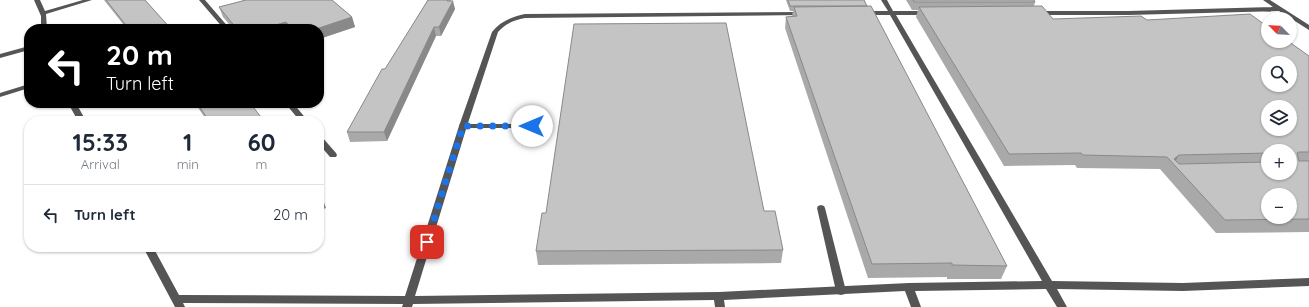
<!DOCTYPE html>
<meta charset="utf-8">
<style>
body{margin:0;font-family:Quicksand,sans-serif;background:#f2f2f3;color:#1f2937;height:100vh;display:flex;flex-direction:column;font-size:15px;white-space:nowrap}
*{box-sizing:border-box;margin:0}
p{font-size:13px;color:#747a83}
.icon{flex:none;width:22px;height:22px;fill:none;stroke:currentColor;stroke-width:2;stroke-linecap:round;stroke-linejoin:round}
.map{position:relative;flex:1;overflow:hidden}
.side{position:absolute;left:24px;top:116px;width:300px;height:136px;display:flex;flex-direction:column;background:#fff;border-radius:16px;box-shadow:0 1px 3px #0004}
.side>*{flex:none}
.top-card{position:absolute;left:24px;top:24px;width:300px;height:84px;border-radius:16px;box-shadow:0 1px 3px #0004;background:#000;color:#fff;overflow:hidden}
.needle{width:26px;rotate:294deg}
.tools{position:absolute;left:1261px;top:12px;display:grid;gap:8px}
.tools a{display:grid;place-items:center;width:36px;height:36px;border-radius:50%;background:#fff;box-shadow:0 1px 3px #0004;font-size:20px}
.pin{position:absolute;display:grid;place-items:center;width:34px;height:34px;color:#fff;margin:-17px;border-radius:8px;box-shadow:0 2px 6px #0006}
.me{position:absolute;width:44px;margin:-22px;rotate:270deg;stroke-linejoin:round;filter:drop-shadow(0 0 3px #0008)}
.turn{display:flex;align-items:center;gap:14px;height:84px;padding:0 16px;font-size:18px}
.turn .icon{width:52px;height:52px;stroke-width:2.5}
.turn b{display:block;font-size:28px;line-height:34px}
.eta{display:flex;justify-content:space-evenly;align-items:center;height:68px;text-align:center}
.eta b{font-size:24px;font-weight:800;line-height:28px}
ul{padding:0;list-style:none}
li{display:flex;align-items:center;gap:12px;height:60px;padding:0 16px;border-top:1px solid #e0e1e3}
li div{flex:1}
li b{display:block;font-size:15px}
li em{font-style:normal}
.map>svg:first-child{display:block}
</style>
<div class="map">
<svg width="1309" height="307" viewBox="0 0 1309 307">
<rect width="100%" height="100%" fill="#fff"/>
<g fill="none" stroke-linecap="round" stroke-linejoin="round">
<path fill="#555" fill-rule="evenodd" d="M 29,84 L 29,88 L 0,97 L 0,93 Z
M 460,124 L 532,124 L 536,126 L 532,128 L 460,128 L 459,126 Z
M 821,205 L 824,206 L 825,208 L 846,291 L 845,294 L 841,295 L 837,294 L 836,291 L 817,208 L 818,206 Z"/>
<path fill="#555" fill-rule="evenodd" d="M 34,0 L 40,0 L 45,11 L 83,0 L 92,0 L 46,14 L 47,29 L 41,29 L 41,16 Z
M 199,0 L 205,0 L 230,29 L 224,29 Z
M 881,0 L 887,0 L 893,11 L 928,11 L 931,13 L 928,15 L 896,15 L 1052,281 L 1183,283 L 1309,278 L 1309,286 L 1183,291 L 1057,289 L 1067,307 L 1057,307 L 1046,289 L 915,291 L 921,307 L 911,307 L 905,291 L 724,300 L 725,307 L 715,307 L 714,300 L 413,304 L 412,307 L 402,307 L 403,304 L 183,303 L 185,307 L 175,307 L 143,247 L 153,247 L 179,295 L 405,296 L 459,126 L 492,32 C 501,21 512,17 525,14 L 802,12 L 805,14 L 804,15 L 525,18 C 514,20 505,24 498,32 L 467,126 L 415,296 L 719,292 L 909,283 L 1042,281 L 890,15 L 864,15 L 861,13 L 864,11 L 888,11 Z
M 1263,0 L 1270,0 L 1309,25 L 1309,30 L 1279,11 L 1128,15 L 1038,15 L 1035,13 L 1038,11 L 1128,11 L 1273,7 Z
M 29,46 L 29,50 L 0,58 L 0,54 Z
M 68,103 L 76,103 L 86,121 L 78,121 Z
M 285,103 L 293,103 L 308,121 L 300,121 Z
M 319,137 L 322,137 L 336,153 L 337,155 L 336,157 L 330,157 L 319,144 Z"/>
</g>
<path fill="#a9a9a9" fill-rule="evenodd" d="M 104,0 L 145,0 L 171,29 L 127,29 Z
M 242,0 L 332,0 L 352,17 L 355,27 L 319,39 L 319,29 L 233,29 L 223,17 L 219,7 L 243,1 Z
M 428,0 L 451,0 L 455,9 L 441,36 L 436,36 L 387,141 L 350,142 L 347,132 Z
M 786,0 L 864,0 L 867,6 L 1007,266 L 1001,279 L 947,279 L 947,277 L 868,278 L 785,28 L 786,17 L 792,16 L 793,11 L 790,11 Z
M 906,0 L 1034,0 L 1035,2 L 1034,6 L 1053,19 L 1147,20 L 1309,56 L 1309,232 L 1216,233 L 1160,169 L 1077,168 L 1075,165 L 1004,166 L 916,17 L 918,10 L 912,10 ZM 1268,151 L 1290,151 L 1268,173 Z
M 195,103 L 250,103 L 264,121 L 207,121 Z
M 764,211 L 783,250 L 781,263 L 538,265 L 536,251 Z"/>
<path fill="#898989" d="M 453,1 L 455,9 L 441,36 L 439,27 Z
M 352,17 L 355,27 L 319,39 L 319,29 L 316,29 Z
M 286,22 L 288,29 L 262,29 Z
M 434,27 L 436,36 L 387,141 L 384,132 Z
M 1179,155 L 1174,164 L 1174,159 Z
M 322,197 L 326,208 L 319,211 L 319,199 Z"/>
<path fill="#c4c4c4" stroke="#898989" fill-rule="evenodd" d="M 106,0 L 145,0 L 171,29 L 129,29 Z
M 246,0 L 332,0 L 352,17 L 316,29 L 293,29 L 286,22 L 262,29 L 237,29 L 219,7 Z
M 428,0 L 448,0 L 447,1 L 453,1 L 439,27 L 434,27 L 384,132 L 347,132 L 382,69 L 385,69 Z
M 788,0 L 864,0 L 867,6 L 790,6 Z
M 913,0 L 1034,0 L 1035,2 L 914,2 Z
M 871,6 L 1007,266 L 952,265 L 952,263 L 872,264 L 786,17 L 797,16 L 794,7 Z
M 1042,6 L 1053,19 L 1141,16 L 1147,20 L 1250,14 L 1268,27 L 1268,41 L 1288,41 L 1309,56 L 1309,152 L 1299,152 L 1297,153 L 1299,161 L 1309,161 L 1309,219 L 1225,220 L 1167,157 L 1083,155 L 1081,153 L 1009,154 L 919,7 ZM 1268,63 L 1290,63 L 1290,85 L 1268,85 ZM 1268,107 L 1290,107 L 1290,129 L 1268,129 ZM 1268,151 L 1290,151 L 1290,173 L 1268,173 L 1268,162 L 1179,164 L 1174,159 L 1179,155 L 1268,153 ZM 1268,195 L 1290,195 L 1290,217 L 1268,217 Z
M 726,23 L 764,211 L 775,211 L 783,250 L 536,251 L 542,213 L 546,213 L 574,24 Z
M 197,103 L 250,103 L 264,121 L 209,121 Z
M 319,193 L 322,197 L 319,199 Z"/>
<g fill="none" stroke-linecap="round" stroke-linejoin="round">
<path stroke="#1a73e8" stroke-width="7" stroke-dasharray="0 12.6" d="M 427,242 L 463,126 L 532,126"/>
</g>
</svg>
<div class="tools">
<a><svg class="needle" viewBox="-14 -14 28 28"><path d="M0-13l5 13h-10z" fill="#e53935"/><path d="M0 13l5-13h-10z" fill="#747a83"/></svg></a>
<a><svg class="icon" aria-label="search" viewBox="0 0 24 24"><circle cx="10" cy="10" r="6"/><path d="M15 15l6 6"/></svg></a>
<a><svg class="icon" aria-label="layers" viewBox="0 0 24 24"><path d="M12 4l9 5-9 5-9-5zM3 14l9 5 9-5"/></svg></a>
<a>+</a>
<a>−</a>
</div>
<div class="pin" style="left:427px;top:242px;background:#d93025"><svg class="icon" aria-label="arrive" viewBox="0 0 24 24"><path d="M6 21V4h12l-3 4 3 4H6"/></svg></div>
<svg class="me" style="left:532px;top:126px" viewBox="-20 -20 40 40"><circle r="19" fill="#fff"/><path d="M0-13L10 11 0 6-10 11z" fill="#1a73e8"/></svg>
<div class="top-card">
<div class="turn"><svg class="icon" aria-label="left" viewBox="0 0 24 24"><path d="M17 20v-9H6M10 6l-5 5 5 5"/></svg><div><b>20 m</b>Turn left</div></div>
</div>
<section class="side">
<div class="eta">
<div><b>15:33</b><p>Arrival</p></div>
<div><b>1</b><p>min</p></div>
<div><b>60</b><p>m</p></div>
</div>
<ul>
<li><svg class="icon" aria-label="left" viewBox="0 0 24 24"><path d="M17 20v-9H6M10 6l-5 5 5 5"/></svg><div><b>Turn left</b></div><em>20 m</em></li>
</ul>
</section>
</div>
